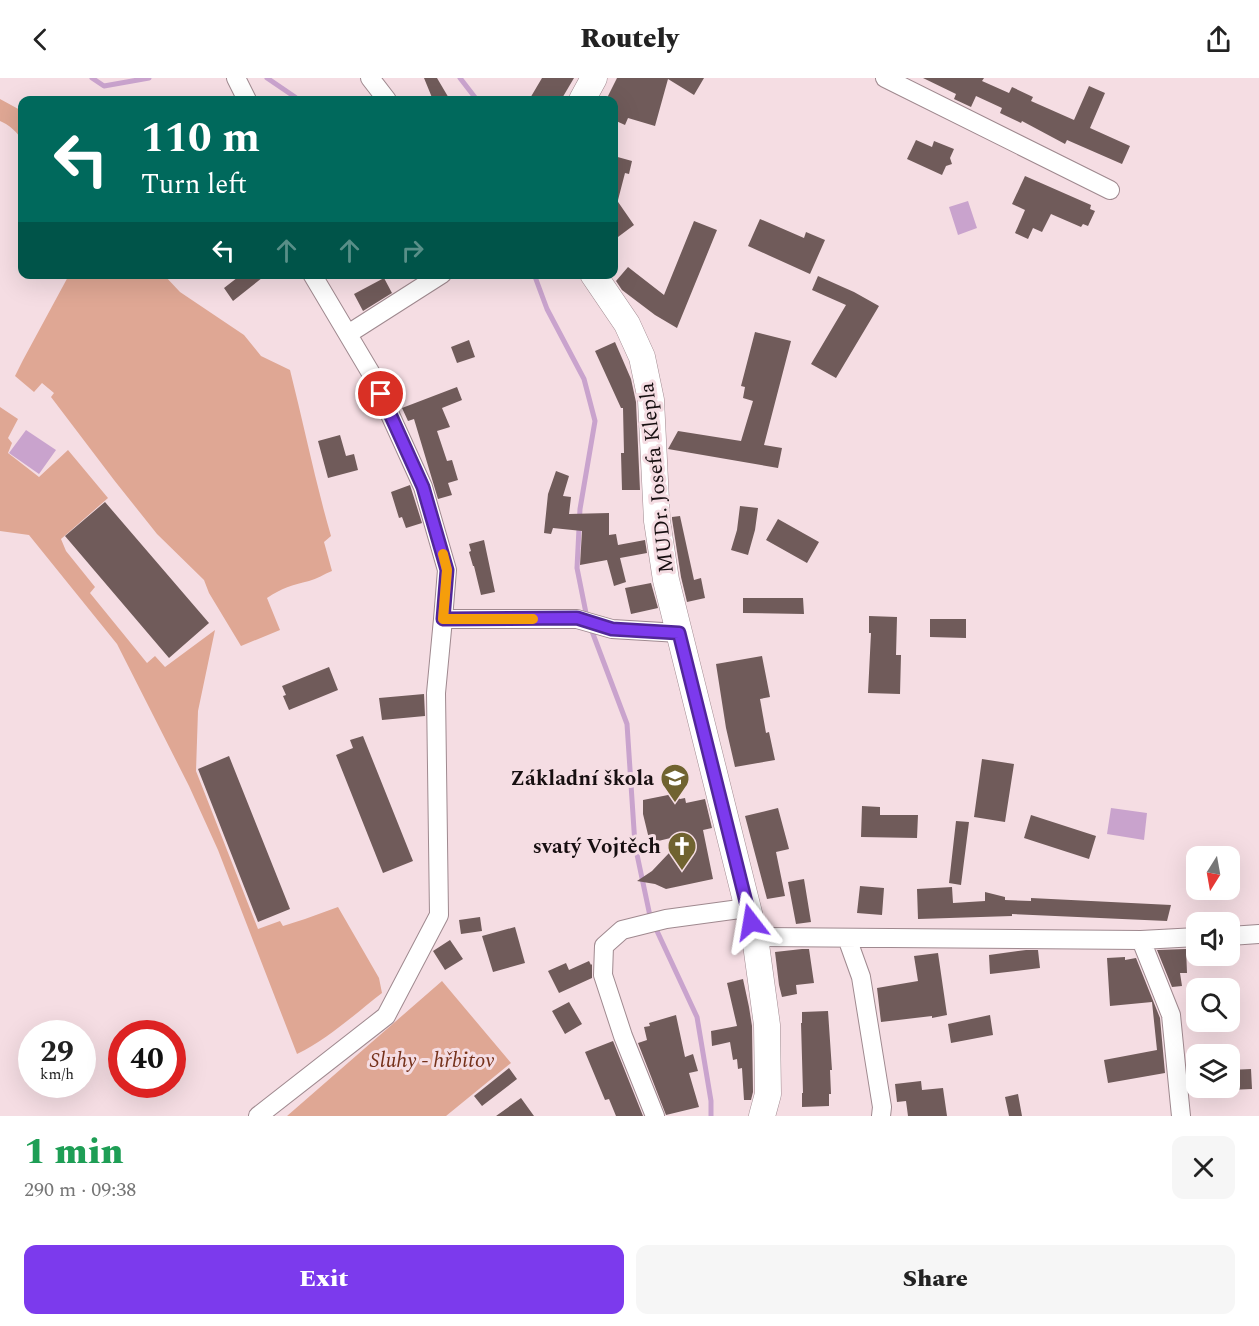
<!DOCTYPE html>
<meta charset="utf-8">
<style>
body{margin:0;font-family:Spectral,serif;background:#f6f6f6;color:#222;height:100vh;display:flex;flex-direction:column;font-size:22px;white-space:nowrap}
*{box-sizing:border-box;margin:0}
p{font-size:20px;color:#767676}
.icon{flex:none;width:33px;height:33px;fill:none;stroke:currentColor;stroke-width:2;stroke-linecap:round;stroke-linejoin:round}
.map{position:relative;height:1038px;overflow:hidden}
.sheet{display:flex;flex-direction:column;background:#fff;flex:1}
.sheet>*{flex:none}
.banner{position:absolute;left:18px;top:18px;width:600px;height:183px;border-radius:12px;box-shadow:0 6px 24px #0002;background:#00695c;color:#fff;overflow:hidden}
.needle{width:39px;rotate:191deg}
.controls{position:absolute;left:1186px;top:768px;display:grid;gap:12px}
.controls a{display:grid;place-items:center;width:54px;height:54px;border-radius:12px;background:#fff;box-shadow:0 6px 24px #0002;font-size:30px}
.speed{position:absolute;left:18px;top:942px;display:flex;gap:12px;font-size:30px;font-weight:700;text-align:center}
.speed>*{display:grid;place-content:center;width:78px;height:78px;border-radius:50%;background:#fff;box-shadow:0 6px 24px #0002;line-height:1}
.speed small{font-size:15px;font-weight:400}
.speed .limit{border:9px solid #d22;background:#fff;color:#111}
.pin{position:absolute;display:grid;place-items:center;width:51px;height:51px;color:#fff;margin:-26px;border:3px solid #fff;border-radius:50%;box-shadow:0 2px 6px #0007}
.me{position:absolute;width:66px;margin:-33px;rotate:346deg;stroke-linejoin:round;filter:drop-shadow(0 0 4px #0008)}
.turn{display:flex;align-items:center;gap:21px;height:126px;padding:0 24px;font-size:27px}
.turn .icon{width:78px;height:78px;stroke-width:2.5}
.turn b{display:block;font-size:42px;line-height:51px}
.lanes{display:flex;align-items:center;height:57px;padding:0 24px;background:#0003;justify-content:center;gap:30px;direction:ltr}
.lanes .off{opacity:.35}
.round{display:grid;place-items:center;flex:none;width:63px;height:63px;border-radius:12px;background:#f6f6f6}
.summary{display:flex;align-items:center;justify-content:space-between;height:102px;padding:0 24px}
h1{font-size:36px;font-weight:800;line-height:45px;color:#1e9e55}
.action{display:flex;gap:12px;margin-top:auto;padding:12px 24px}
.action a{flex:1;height:69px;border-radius:12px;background:#7c3aed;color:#fff;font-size:24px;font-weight:800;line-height:69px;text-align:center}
.action a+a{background:#f6f6f6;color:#222}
header{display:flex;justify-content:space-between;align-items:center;height:78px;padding:0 24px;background:#fff;font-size:27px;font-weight:800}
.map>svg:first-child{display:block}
</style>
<header><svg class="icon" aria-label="back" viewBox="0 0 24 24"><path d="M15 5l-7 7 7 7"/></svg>Routely<svg class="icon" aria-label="share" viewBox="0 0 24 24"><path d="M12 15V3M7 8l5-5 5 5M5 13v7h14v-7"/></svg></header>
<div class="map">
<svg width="1259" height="1038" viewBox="0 0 1259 1038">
<rect width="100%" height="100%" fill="#f5dde3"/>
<path fill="#dfa794" d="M 0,21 L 22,33 L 22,63 C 19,55 8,46 0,43 Z
M 69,197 L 164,197 L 180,214 L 244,257 L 261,278 L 290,292 C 304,347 315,403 331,458 L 324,464 L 332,493 C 324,496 317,501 309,503 C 292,507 282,510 267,520 L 280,552 L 241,568 L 209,515 L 204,502 L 157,456 L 114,402 L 51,319 L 54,315 L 42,305 L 34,314 L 15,298 L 23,282 Z
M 0,329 L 18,341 L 8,360 L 12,365 L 8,375 L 39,399 L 68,372 L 108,420 L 61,461 L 66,473 L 95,509 L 90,515 L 147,585 L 155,578 L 165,589 L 215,552 L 198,633 L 196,693 L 258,851 L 280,843 L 283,848 L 305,841 L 338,829 L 379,900 L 382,915 C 355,936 328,961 297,976 L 218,772 L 189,708 L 117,566 L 29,457 L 0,453 Z
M 442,903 L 511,985 L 446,1038 L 287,1038 Z"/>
<path fill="#c9a3cd" d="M 968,123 L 977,150 L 958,157 L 949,129 Z
M 26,352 L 56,372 L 39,396 L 9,375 Z
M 1111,730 L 1147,735 L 1144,762 L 1107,756 Z"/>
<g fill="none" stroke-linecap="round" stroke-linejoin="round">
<path stroke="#c9a3cd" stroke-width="5" d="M 92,0 L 104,8 L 149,0
M 267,0 L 295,19 L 298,22
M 460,0 L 477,22
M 534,196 L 547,231 L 584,301 L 595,343 L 580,431 L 577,490 L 587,540
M 590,548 L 627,646 L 635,767 L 650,838 L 697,939 L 711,1023 L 711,1038"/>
</g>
<path fill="#705b5a" d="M 424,0 L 437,0 L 450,22 L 433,22 Z
M 542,0 L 574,0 L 561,22 L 529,22 Z
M 617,0 L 704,0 L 694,17 L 668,1 L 655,48 L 628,40 L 625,47 L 614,42 L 614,22 L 606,22 Z
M 923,0 L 984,0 L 982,3 L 1009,15 L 1012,9 L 1033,19 L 1031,23 L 1074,42 L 1089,8 L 1105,15 L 1090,50 L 1130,68 L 1122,86 L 1067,62 L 1065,66 L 1022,43 L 1021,45 L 1000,35 L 1002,30 L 976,18 L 971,29 L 954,21 L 956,16 Z
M 916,62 L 932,69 L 934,63 L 954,71 L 950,80 L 952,86 L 946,88 L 942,97 L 907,81 Z
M 614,78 L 632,83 L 629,96 L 625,95 L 618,122 L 616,121 L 634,147 L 614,162 Z
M 1025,98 L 1091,127 L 1090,131 L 1095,133 L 1088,148 L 1083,146 L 1081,149 L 1051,136 L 1042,154 L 1033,150 L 1028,161 L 1015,155 L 1025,132 L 1012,126 Z
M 760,141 L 804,160 L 806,154 L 825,162 L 810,196 L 748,168 Z
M 694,143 L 717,152 L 677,250 L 655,237 L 622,212 L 616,203 L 628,189 L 664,217 Z
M 242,196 L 267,196 L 233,223 L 224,210 Z
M 818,198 L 854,214 L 879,228 L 836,300 L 811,286 L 846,227 L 812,212 Z
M 384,200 L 392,215 L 363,233 L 354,216 Z
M 755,254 L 791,263 L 764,367 L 782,370 L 778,390 L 668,371 L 678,353 L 741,363 L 753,323 L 743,320 L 745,309 L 741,308 Z
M 469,262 L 475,279 L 457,285 L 451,269 Z
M 615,264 L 631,301 L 636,324 L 640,412 L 622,412 L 621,375 L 624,375 L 623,330 L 621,330 L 595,273 Z
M 457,309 L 462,322 L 442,330 L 450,349 L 437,353 L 447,383 L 452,382 L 458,402 L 448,405 L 452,417 L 438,421 L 414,341 L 408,343 L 402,330 Z
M 340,357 L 346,378 L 354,376 L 358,392 L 328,400 L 318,363 Z
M 556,393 L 569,398 L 563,418 L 571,419 L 569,436 L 609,435 L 609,457 L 616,456 L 618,467 L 645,462 L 647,475 L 620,480 L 626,504 L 614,508 L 607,482 L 580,487 L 582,453 L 553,450 L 551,456 L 544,455 L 548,416 Z
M 410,407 L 422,445 L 406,450 L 402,439 L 399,440 L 391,414 Z
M 105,424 L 209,545 L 169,580 L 65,458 Z
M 740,428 L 758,430 L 755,452 L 748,477 L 731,472 L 737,452 Z
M 680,438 L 694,502 L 701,500 L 705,520 L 687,524 L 681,499 L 672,441 L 672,439 Z
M 778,441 L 819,464 L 807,485 L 766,462 Z
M 484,462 L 495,514 L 481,517 L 474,488 L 473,488 L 469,474 L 471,473 L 469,466 Z
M 651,505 L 658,530 L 631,536 L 625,510 Z
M 743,520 L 803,520 L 804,536 L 743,535 Z
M 869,538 L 897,539 L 896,577 L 901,577 L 900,616 L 868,615 L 871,555 L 869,555 Z
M 930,541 L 966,541 L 966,560 L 930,559 Z
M 762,578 L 770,619 L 760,621 L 766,655 L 769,654 L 775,682 L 735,689 L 726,650 L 716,586 Z
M 329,589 L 338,612 L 289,632 L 283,618 L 286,617 L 282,608 Z
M 424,616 L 425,638 L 382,642 L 379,620 Z
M 363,658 L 413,783 L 383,795 L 336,677 L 353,670 L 350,662 Z
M 229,678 L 290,831 L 258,844 L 198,691 Z
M 982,681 L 1014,686 L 1005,744 L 974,739 Z
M 673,716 L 680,721 L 685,720 L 686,725 L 705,721 L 712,750 L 703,752 L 713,801 L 666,811 L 655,806 L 637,803 L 652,793 L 687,756 L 650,765 L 643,736 L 643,722 Z
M 862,728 L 880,729 L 880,737 L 918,737 L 917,760 L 861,759 Z
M 778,730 L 789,771 L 776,774 L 785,818 L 767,821 L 745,738 Z
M 1031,737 L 1096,758 L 1089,781 L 1024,760 Z
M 956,743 L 969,744 L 961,807 L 949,805 Z
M 804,801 L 811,844 L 796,846 L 788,804 Z
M 860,808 L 884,810 L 882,837 L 857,835 Z
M 952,809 L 953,825 L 985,823 L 985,814 L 1005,819 L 1005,822 L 1031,823 L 1031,820 L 1171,827 L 1167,843 L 1012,836 L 1012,838 L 918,841 L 917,811 Z
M 480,839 L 482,853 L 461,856 L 459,842 Z
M 515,849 L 525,885 L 493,894 L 482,858 Z
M 450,862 L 463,881 L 445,892 L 433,873 Z
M 802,871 L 809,871 L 814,905 L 796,907 L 797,916 L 782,919 L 779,907 L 775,874 Z
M 1186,871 L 1187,895 L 1180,895 L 1182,908 L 1172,909 L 1157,872 Z
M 1026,872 L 1038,872 L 1040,890 L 990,896 L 989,877 Z
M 938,875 L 947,937 L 932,940 L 932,938 L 881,944 L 877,910 L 918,903 L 914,878 Z
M 1125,879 L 1125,882 L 1136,880 L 1160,940 L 1165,995 L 1108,1005 L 1104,982 L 1157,972 L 1152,924 L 1110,928 L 1107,880 Z
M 589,883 L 591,887 L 592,886 L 592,900 L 559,915 L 548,893 L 566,885 L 569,892 Z
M 743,901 L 749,929 L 752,948 L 753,1014 L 751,1022 L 744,1022 L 742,990 L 738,991 L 737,981 L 733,982 L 730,964 L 712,968 L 711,953 L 737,948 L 727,905 Z
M 569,924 L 582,946 L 565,956 L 552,933 Z
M 828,933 L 832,992 L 830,992 L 831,1016 L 829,1016 L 829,1028 L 802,1029 L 802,1015 L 803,1015 L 801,945 L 802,945 L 802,934 Z
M 676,937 L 685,979 L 693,976 L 698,993 L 689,995 L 699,1029 L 666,1037 L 638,965 L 647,962 L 644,949 L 650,948 L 649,945 Z
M 990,937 L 993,957 L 951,965 L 948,946 Z
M 613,963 L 643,1038 L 616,1038 L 609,1021 L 605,1022 L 585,974 Z
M 509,990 L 517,1001 L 482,1028 L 474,1018 Z
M 1251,991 L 1252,1011 L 1230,1012 L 1230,992 Z
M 921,1003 L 922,1012 L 943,1010 L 947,1038 L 908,1038 L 906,1023 L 897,1024 L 895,1006 Z
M 1018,1016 L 1022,1038 L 1009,1038 L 1005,1019 Z
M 521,1020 L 534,1038 L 496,1038 Z"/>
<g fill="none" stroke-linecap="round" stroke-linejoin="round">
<g stroke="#9f898f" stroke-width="20">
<path id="street" d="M 236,0 L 247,22
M 370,0 L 387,22
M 885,0 L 1110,112
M 312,196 L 372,297 L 423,409 L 447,492 L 443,541
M 348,256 L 442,196
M 1230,858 L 1259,856
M 755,859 L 1141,862 L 1197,859
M 847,860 L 861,899 L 882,1029 L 881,1038
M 1141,862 L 1171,937 L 1181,1038
M 258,1038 L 386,938 L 439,837 L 436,615 L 443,541 L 577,541 L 612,551 L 679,555
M 655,1038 L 623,958 L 603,897 L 604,868 L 622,852 L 666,841 L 747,830"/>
</g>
<g stroke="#9f898f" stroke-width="27">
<path id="secondary" d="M 582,22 L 594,0
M 593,196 L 627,246 L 642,279 L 651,322 L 657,443 L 666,502 L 755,859 L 767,947 L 768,1016 L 762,1038"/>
</g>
<use href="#street" stroke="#fff" stroke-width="18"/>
<use href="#secondary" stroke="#fff" stroke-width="26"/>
</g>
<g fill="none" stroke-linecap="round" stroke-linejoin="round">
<g stroke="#51269a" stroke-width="15">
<path id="route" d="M 381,316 L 423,409 L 447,492 L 443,541 L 577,540 L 612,551 L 679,555 L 751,844"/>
</g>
<use href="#route" stroke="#7c3aed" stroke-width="10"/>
<path stroke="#f59e0b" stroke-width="10" d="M 443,476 L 447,492 L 443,541 L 533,541"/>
</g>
<defs>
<g id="school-pin" transform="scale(1.5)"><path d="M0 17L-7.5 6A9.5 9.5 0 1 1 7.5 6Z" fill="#706330" stroke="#f5dde3"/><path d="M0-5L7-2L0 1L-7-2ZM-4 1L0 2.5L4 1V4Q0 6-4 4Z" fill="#fff"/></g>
<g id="church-pin" transform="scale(1.5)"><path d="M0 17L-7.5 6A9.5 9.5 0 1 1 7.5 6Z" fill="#706330" stroke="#f5dde3"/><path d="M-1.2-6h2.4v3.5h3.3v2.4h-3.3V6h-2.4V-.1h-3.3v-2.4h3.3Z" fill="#fff"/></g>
</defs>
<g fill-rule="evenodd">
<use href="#school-pin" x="675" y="700"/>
<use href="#church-pin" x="682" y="768"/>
</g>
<g text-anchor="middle" stroke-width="6" stroke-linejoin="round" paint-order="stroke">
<g font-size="21" fill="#170f11" stroke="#f5dde3">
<text transform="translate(656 400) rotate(-96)" y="7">MUDr. Josefa Klepla</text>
</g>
<g font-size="21" font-weight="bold" fill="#170f11" stroke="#f5dde3" text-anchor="end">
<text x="654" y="707">Základní škola</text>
<text x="661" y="775">svatý Vojtěch</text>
</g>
<g font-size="21" font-style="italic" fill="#75311a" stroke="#f5dde3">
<text x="432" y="989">Sluhy - hřbitov</text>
</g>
</g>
</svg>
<div class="controls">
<a><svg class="needle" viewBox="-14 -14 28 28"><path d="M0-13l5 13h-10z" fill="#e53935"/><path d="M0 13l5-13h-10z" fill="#767676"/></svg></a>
<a><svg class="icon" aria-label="sound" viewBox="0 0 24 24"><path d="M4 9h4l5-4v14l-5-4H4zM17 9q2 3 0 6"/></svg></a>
<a><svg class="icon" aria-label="search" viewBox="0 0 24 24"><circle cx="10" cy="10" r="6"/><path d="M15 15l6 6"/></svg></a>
<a><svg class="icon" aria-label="layers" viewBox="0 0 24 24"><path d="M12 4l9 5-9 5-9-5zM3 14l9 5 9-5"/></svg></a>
</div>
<div class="speed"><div>29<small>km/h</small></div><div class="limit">40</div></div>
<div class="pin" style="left:381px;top:316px;background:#d93025"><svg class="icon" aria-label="arrive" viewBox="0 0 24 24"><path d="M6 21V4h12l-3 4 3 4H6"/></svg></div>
<svg class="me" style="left:751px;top:844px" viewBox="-20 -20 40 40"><path d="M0-17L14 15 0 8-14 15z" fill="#7c3aed" stroke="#fff" stroke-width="4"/></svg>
<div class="banner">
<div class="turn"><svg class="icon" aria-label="left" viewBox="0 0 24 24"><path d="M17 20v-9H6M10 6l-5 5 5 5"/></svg><div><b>110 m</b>Turn left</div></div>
<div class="lanes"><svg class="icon" aria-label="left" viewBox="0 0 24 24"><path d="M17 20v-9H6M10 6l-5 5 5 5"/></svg><svg class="icon off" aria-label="ahead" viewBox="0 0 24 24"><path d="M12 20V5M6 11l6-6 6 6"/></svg><svg class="icon off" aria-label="ahead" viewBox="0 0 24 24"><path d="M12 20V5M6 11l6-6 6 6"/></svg><svg class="icon off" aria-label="right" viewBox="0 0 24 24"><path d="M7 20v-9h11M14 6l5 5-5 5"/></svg></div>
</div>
</div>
<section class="sheet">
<div class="summary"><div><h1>1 min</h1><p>290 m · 09:38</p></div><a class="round"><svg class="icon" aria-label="close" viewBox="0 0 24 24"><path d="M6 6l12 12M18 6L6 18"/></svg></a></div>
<div class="action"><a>Exit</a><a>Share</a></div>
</section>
